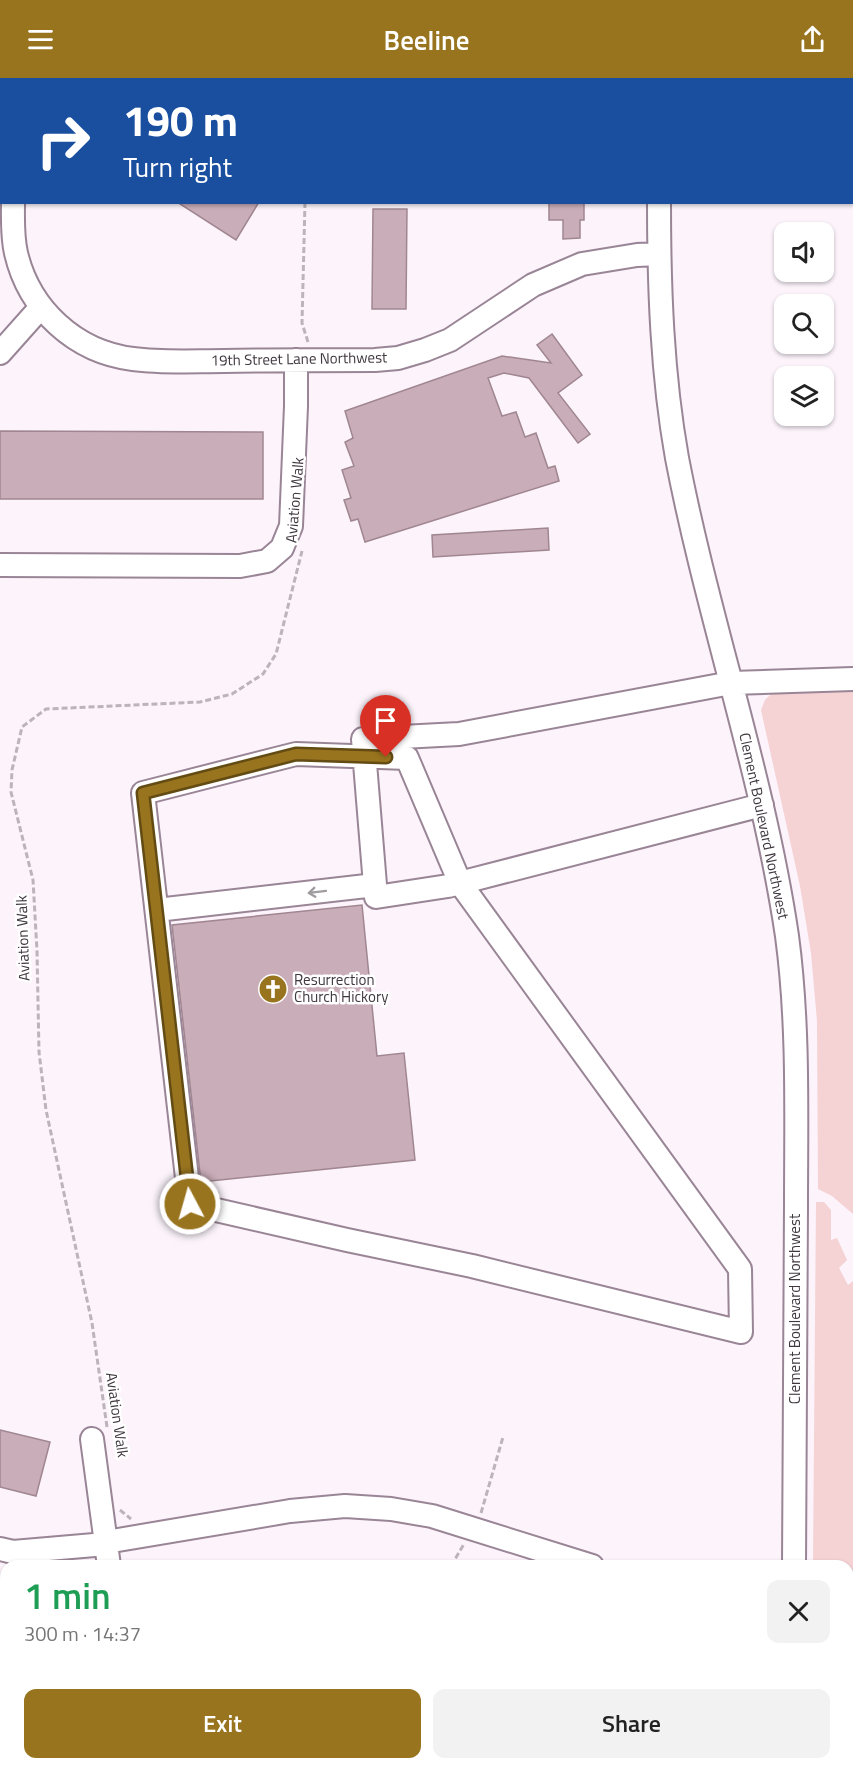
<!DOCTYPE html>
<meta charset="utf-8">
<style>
body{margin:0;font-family:"Titillium Web",sans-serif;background:#f2f2f2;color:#222;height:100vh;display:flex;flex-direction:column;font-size:22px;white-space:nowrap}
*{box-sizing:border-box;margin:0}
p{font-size:20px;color:#767676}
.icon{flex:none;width:33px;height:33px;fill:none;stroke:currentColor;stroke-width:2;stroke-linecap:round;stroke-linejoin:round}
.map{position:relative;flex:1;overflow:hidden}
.sheet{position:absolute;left:0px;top:1482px;width:854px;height:210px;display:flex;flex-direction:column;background:#fff;border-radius:18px 18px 0 0;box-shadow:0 2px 4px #0004}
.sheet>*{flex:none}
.top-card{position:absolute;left:0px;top:0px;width:854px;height:126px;box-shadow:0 2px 4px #0004;background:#1a4fa0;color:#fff;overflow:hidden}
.fabs{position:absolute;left:774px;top:144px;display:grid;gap:12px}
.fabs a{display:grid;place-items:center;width:60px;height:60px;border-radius:12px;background:#fff;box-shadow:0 2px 4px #0004;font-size:30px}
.pin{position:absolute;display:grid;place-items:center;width:51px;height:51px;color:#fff;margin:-62px -26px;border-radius:50% 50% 50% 0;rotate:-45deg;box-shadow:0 0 6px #0007}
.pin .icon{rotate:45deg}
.me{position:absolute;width:66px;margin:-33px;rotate:354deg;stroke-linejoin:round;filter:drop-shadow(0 0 4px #0008)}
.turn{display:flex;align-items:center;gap:21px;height:126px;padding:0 24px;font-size:27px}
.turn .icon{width:78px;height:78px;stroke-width:2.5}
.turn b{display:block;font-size:42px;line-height:51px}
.round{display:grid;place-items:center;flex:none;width:63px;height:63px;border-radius:12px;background:#f2f2f2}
.summary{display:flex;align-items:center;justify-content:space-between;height:102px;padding:0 24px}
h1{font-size:36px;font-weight:600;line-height:45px;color:#1e9e55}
.action{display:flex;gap:12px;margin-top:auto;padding:12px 24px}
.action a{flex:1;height:69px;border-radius:12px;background:#99741f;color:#fff;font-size:24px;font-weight:600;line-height:69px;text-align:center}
.action a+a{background:#f2f2f2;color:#222}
header{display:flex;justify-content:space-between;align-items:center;height:78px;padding:0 24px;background:#99741f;color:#fff;font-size:27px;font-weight:600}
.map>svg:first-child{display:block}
</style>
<header><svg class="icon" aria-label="menu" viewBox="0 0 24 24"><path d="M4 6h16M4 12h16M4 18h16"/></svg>Beeline<svg class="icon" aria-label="share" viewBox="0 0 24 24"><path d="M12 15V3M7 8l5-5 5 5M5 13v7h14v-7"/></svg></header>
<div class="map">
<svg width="853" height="1692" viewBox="0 0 853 1692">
<rect width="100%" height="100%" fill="#fcf3fb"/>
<path fill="#f5d2d3" d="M 853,609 L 853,1136 L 832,1118 L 818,1111 L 817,943 L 811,875 L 800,808 L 761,632 L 765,622 L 772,615 Z
M 816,1124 L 824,1124 L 831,1132 L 831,1162 L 837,1160 L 847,1182 L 839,1190 L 848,1207 L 853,1203 L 853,1692 L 812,1692 L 812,1686 L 848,1686 L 848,1488 L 813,1488 Z
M 155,1686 L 375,1686 L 377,1692 L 157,1692 Z
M 401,1686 L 499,1686 L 501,1692 L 403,1692 Z"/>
<path fill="#c9adb8" stroke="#a08690" stroke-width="1.5" d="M 177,124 L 259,124 L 236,162 Z
M 549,124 L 584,124 L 584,142 L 580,142 L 580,160 L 563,161 L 563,142 L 549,142 Z
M 373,131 L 407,131 L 406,231 L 372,231 Z
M 552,256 L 582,297 L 558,315 L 590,356 L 578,365 L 529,300 L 504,295 L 488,300 L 502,338 L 516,334 L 525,359 L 536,355 L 548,390 L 555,388 L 559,403 L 365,464 L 358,441 L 351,443 L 344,422 L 351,420 L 342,392 L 354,388 L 345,364 L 353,360 L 345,333 L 502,278 L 551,285 L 537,267 Z
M 0,353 L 263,354 L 263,421 L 0,421 Z
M 548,450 L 549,472 L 433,479 L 432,457 Z
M 362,827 L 377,978 L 404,975 L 415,1082 L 201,1104 L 172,847 Z
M 0,1352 L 50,1364 L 36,1418 L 0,1409 Z"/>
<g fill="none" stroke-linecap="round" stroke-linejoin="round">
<g stroke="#998596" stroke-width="26">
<path id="minor" d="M 658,0 L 658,2
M 62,2 L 63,0
M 13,124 C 13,141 12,158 16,175 C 29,231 75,274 133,281 C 163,285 194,283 224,283 C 275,282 325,282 375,282 L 398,280 L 425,272 L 450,262 L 533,207 L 582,186 L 637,177 L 659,176
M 659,124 C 659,210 662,296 677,380 C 708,541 763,696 787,858 C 799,947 796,1039 796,1128 C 795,1248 794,1368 794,1488
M 0,275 L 41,229
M 0,487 L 240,488 L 267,483 L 282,470 L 291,448 L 296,328 L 296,282
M 296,676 L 407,680 L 460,805 L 740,1191 L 741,1254 L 472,1188 L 347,1162 L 190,1126 L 143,715 Z
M 762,727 L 448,808 L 376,819 L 363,661 L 459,656 L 731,605 L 853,601
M 157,832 L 375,807
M 92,1361 L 109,1488
M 106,1464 L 290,1433 L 345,1428 L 391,1431 L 432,1438 L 592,1488
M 0,1471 L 13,1474 L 106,1466
M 566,1686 L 568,1692
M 3,1692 L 8,1686
M 793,1692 L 793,1686"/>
</g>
<path stroke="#bcb3bb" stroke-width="3" stroke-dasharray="6 3" stroke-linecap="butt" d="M 188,0 L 190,2
M 305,124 L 302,245 L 308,264
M 107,1349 L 92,1245 L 46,1032 L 39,974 L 37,873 L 33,802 L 11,714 L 12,692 L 22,649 L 46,631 L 200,624 L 232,616 L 263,596 L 276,576 L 302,473
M 120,1432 L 131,1441
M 481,1435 L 503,1359
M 451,1488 L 464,1466
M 507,1686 L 509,1692"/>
<use href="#minor" stroke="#fff" stroke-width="22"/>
</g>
<defs><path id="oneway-shaft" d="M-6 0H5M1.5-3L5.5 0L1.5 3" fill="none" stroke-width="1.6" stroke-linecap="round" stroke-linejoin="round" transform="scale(1.5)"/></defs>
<use stroke="#a09c9f" href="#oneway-shaft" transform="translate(317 814) rotate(173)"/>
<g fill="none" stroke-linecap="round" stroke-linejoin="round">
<g stroke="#634b14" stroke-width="15">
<path id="route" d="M 190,1126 L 143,715 L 296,676 L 386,679"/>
</g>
<use href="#route" stroke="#99741f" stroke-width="10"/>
</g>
<defs>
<g id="church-disc" transform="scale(1.5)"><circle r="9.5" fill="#99741f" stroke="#fff"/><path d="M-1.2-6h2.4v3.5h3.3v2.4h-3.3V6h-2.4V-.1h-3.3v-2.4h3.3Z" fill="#fff"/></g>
</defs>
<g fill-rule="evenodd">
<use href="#church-disc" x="273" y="911"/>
</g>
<g text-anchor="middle" stroke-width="5" stroke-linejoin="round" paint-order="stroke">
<g font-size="15" fill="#40383f" stroke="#fff">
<text transform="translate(299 281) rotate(-1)" y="5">19th Street Lane Northwest</text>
<text transform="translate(295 422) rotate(-85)" y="5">Aviation Walk</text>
<text transform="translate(764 748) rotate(78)" y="5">Clement Boulevard Northwest</text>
<text transform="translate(23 860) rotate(-92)" y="5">Aviation Walk</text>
<text transform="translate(795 1231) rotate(-90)" y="5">Clement Boulevard Northwest</text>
<text transform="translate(117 1337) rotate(82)" y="5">Aviation Walk</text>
</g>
<g font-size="15" fill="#40383f" stroke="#fff" text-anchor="start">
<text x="294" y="907">Resurrection<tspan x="294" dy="17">Church Hickory</tspan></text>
</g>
</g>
</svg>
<div class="fabs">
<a><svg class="icon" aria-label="sound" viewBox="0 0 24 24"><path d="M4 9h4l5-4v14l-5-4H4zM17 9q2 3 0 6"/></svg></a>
<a><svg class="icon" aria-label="search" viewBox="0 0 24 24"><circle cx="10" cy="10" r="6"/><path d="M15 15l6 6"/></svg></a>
<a><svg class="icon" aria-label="layers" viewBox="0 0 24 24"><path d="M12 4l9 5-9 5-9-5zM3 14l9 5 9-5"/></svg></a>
</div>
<div class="pin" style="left:386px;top:679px;background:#d93025"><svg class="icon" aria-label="arrive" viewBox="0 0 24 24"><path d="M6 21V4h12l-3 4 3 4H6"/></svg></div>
<svg class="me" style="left:190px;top:1126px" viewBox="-20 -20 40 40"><circle r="17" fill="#99741f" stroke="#fff" stroke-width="3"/><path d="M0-11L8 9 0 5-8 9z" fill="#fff"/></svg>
<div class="top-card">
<div class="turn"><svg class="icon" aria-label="right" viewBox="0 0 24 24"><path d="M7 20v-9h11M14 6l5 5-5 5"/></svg><div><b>190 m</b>Turn right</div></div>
</div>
<section class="sheet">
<div class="summary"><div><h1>1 min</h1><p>300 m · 14:37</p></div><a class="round"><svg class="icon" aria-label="close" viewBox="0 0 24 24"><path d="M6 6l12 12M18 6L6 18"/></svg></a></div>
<div class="action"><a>Exit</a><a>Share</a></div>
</section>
</div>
